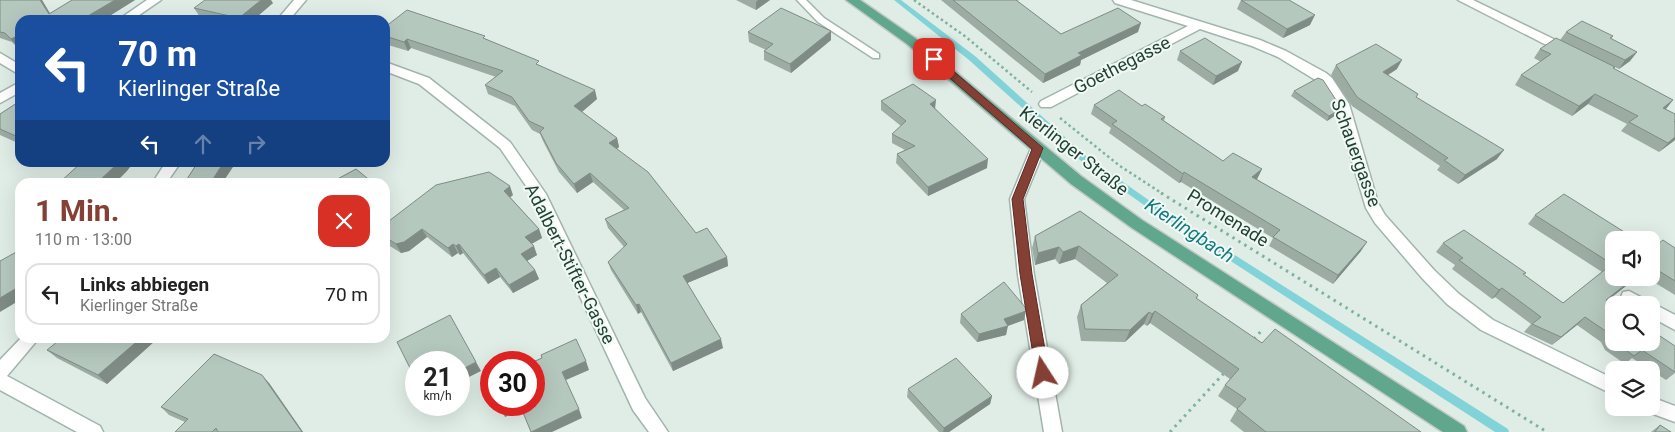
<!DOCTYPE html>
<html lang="de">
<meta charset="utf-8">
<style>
body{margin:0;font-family:Roboto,sans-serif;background:#f6f6f6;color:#222;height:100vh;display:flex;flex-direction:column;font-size:19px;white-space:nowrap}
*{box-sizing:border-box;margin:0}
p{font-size:16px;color:#767676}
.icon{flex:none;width:28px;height:28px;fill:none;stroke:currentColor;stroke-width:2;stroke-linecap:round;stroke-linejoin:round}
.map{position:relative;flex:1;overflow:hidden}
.drawer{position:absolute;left:15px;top:178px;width:375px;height:165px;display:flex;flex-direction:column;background:#fff;border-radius:15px;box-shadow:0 5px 20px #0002}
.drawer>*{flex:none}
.top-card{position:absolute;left:15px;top:15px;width:375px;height:152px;border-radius:15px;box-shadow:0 5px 20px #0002;background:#1a4fa0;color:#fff;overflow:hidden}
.tools{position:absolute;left:1605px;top:231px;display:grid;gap:10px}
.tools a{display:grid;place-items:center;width:55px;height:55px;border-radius:10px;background:#fff;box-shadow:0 5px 20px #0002;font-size:25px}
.speed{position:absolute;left:405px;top:351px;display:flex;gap:10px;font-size:25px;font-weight:700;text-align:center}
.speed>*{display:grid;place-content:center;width:65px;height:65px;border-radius:50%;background:#fff;box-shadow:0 5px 20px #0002;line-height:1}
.speed small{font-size:12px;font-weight:400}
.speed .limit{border:8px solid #d22;background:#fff;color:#111}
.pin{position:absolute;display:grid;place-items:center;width:42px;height:42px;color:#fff;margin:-21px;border-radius:10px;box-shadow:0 2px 8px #0006}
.me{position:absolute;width:55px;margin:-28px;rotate:350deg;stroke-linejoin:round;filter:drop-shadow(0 0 4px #0008)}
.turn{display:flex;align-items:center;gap:18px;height:105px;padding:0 20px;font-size:22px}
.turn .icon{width:65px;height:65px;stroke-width:2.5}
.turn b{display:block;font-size:35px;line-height:42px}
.lanes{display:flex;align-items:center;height:48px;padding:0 20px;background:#0003;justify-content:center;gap:25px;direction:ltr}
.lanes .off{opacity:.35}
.round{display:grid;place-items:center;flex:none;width:52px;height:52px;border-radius:15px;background:#f6f6f6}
.head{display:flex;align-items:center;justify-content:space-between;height:85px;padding:0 20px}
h1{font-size:30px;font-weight:700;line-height:38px;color:#854035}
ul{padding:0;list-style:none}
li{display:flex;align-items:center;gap:15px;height:62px;margin:0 10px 8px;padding:0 10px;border:2px solid #e0e0e0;border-radius:15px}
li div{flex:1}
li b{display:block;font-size:19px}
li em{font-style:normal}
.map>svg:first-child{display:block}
</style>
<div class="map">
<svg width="1675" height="432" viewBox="0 0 1675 432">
<rect width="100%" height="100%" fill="#e0ede6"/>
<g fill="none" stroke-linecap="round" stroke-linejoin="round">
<path fill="#82d3d7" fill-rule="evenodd" d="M 894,0 L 901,0 L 975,56 L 1086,156 L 1150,201 L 1508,429 L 1509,432 L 1495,432 L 1144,205 L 1080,160 L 969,60 Z"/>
<g stroke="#a2b5ad" stroke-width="3">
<path id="service" d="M 797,0 L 806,0 L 824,18 L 879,54 L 879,58 L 873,58 L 818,22 Z"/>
</g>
<g stroke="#a2b5ad" stroke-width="3">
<path id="minor" d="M 147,0 L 161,0 L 132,20 L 118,20 Z
M 294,0 L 306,0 L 289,20 L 277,20 Z
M 1113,0 L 1131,0 L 1260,40 L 1286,51 L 1326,73 L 1332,78 L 1349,104 L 1378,203 L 1385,215 L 1434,270 L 1459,294 L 1493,320 L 1614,379 L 1614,395 L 1481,330 L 1447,304 L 1422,278 L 1375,223 L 1366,208 L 1335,104 L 1322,84 L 1278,57 L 1252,46 L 1200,29 L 1051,107 L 1041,107 L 1039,104 L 1041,101 L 1188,26 L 1115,3 Z
M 1458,0 L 1473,0 L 1572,48 L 1574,51 L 1572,54 L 1564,54 Z
M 0,53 L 20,65 L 20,75 L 0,63 Z
M 385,62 L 429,78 L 510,142 L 546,194 L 645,398 L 668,432 L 649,432 L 633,410 L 533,196 L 500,148 L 419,84 L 385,71 Z
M 20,82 L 20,92 L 0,103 L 0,93 Z
M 1038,143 L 1043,145 L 1045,148 L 1024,199 L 1034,275 L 1062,432 L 1044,432 L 1018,275 L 1010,199 L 1031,148 L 1033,145 Z
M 166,162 L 181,162 L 167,182 L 153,182 Z
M 1629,291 L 1675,315 L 1675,330 L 1651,317 L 1651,305 C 1640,305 1627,308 1621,297 L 1623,292 Z
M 21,338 L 39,338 L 7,376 L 100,426 L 103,432 L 77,432 L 0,390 L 0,360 Z
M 1651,397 L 1675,406 L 1675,422 L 1645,411 L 1643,408 L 1651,408 Z"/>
</g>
<g stroke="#c0c9c6" stroke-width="3">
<path id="primary" d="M 846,0 L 860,0 L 915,38 L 1081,176 L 1142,220 L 1464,426 L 1467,432 L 1443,432 L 1132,228 L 1071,184 L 907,44 Z"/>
</g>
<path stroke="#7db39d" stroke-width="2.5" stroke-dasharray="2.5 3" stroke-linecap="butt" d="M 914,0 L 966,37 L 1032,92
M 1060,118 L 1120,166 L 1163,194"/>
<path stroke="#7db39d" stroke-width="3" stroke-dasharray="2.5 4.5" stroke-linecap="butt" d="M 1161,193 L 1547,432
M 1254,339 L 1263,329
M 1170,432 L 1225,372"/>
<use href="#service" fill="#fff" fill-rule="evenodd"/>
<use href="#minor" fill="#fff" fill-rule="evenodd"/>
<use href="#primary" fill="#60a78d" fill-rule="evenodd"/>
</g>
<path fill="#9caca3" d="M 0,0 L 42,0 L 50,14 L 72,0 L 135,0 L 103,20 L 20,20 L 20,47 L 18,48 L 12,42 L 0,38 Z
M 736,0 L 770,0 L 756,10 Z
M 941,0 L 1019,0 L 1017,1 L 1061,34 L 1138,32 L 1081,60 L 1080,65 L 1043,83 Z
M 1241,0 L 1310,25 L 1283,38 L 1237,9 Z
M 273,3 L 253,20 L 212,20 L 200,17 L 194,8 Z
M 385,27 L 486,39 L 541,66 L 597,99 L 582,112 L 617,138 L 619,147 L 617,149 L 696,233 L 727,257 L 728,266 L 687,283 L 723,348 L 673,371 L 641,312 L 638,314 L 611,270 L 608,262 L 624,247 L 608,228 L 605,219 L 624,210 L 593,182 L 577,193 L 559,172 L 543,141 L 540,134 L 532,130 L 515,106 L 488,94 L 485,85 L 496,77 L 411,48 L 408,51 L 385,44 Z
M 748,32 L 831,40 L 791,73 L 764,60 L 764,51 L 766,50 L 749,42 Z
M 1566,32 L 1613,36 L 1611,39 L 1637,52 L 1630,61 L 1619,69 L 1615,67 L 1614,69 L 1673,100 L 1666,109 L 1675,114 L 1675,140 L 1659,152 L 1621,131 L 1627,124 L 1588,104 L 1572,116 L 1515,85 L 1521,75 L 1541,62 L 1534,58 L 1540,49 L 1560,40 Z
M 1180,51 L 1238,71 L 1213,85 L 1177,60 Z
M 1336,65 L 1397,69 L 1388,75 L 1418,94 L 1416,98 L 1497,159 L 1458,184 L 1437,170 L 1440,166 L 1352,106 L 1331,75 Z
M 1294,91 L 1339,110 L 1336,115 L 1327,121 L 1291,96 Z
M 20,101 L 20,144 L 0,135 L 0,114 Z
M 881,101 L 935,108 L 987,168 L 928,196 L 896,163 L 897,154 L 905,150 L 892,143 L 892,134 L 901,126 L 881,110 Z
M 1094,105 L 1142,106 L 1165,117 L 1164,121 L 1223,161 L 1262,169 L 1257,179 L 1361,251 L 1333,284 L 1269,246 L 1273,238 L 1181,182 L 1179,183 L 1109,133 L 1111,128 L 1091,114 Z
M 513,195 L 510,197 L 539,229 L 542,238 L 531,244 L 537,255 L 527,261 L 535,270 L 539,279 L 513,293 L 500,277 L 488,284 L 463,253 L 460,255 L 458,253 L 452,257 L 427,237 L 409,251 L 401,253 L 385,243 L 385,224 Z
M 1080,211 L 1198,295 L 1197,299 L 1262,343 L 1421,432 L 1244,432 L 1230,421 L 1237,409 L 1218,396 L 1225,385 L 1230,379 L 1150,323 L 1147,326 L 1144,324 L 1125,342 L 1081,341 L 1077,317 L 1081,305 L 1107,283 L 1075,259 L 1059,264 L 1055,259 L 1035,265 L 1032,248 L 1035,236 Z
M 1535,215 L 1637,240 L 1614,278 L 1636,278 L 1607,301 L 1614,305 L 1614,342 L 1651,342 L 1675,346 L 1675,373 L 1666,380 L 1632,358 L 1625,364 L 1605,350 L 1601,342 L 1577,325 L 1552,345 L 1524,332 L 1531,324 L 1495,297 L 1492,299 L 1452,269 L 1455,265 L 1436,252 L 1443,243 L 1524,275 L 1563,303 L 1602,272 L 1528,224 Z
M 1675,248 L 1675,295 L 1647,278 L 1651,278 L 1651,249 Z
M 961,314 L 1024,320 L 1007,326 L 1006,335 L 977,342 L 960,323 Z
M 156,340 L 107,384 L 57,358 L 47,350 Z
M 269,383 L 303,432 L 175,432 L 185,422 L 169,415 L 161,407 Z
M 908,389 L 992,396 L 990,404 L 949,432 L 939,432 L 907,397 Z
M 1660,425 L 1671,432 L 1651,432 Z"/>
<path fill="#7f8c85" d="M 40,0 L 42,0 L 54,20 L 49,14 Z
M 115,0 L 135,0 L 103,20 L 81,20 Z
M 261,0 L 271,0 L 273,3 L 253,20 L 240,20 L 239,18 Z
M 758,0 L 770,0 L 756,10 L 756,2 Z
M 1315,15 L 1310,25 L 1283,38 L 1287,29 Z
M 1141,23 L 1138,32 L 1081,60 L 1080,65 L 1043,83 L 1045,74 L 1078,53 Z
M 831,31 L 831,40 L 791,73 L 790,64 Z
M 15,37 L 20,43 L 20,47 L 18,48 L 11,39 Z
M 407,39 L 411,48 L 408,51 L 404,42 Z
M 1637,52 L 1630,61 L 1619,69 L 1625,60 Z
M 1402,60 L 1397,69 L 1378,81 L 1383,72 Z
M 1242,62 L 1238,71 L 1213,85 L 1216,76 Z
M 595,90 L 597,99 L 577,116 L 574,106 Z
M 1595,94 L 1588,104 L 1572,116 L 1579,106 Z
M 936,100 L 935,109 L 930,104 Z
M 1673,100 L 1665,110 L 1663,108 Z
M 1339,110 L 1336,115 L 1327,121 L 1329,116 Z
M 1675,137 L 1675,140 L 1659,152 L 1668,143 Z
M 617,138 L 619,147 L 612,152 L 609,143 Z
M 1504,150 L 1497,159 L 1458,184 L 1465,175 Z
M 988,159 L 987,168 L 928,196 L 928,187 Z
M 119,162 L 134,162 L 127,171 L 116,182 L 98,182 Z
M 224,162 L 233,162 L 235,164 L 223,182 L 211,182 Z
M 1262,169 L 1257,179 L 1248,186 L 1252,177 Z
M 1184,172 L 1181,182 L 1179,183 L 1183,174 Z
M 590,173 L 593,182 L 577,193 L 574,184 Z
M 510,186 L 513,195 L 507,200 L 504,191 Z
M 422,229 L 427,237 L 409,251 L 401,253 L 396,244 Z
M 539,229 L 542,238 L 528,246 L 525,237 Z
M 1367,242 L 1361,251 L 1333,284 L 1338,275 Z
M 453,244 L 458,253 L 452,257 L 448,248 Z
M 459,244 L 463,253 L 460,255 L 456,246 Z
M 534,246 L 537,255 L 525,262 L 521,254 Z
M 1079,246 L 1075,259 L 1059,264 L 1063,252 Z
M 1059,247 L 1055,259 L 1035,265 L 1038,253 Z
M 727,257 L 728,266 L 685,284 L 683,276 Z
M 496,268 L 500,277 L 488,284 L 484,275 Z
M 535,270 L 539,279 L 513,293 L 509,285 Z
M 1634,278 L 1636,278 L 1598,308 L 1606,300 Z
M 20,286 L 20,300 L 0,312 L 0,298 Z
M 1502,288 L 1495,297 L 1492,299 L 1499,290 Z
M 639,304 L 641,312 L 638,314 L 636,305 Z
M 1026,311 L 1024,320 L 1005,327 L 1008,326 L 1006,335 L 977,342 L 979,334 L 1004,319 Z
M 1155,311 L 1150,323 L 1147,326 L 1152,314 Z
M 1149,312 L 1144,324 L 1125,342 L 1130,330 Z
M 1585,317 L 1577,325 L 1552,345 L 1561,337 Z
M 141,338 L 153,338 L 156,340 L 107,384 L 98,375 Z
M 721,339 L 723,348 L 673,371 L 671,363 Z
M 586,361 L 589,370 L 566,380 L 562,372 Z
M 476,362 L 481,371 L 459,382 L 459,371 Z
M 262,375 L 269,383 L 303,432 L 302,432 Z
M 992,396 L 990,404 L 949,432 L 943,432 L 944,428 Z
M 509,405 L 520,405 L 522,409 L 505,417 L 501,409 Z
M 579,409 L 582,418 L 552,432 L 531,432 Z"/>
<path fill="#b5c8be" stroke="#7f8c85" d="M 0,0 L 40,0 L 49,14 L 72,0 L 115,0 L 81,20 L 20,20 L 20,39 L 15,37 L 11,39 L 5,33 L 0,32 Z
M 205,0 L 261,0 L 239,18 L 194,8 Z
M 953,0 L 1016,0 L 1061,34 L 1118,8 L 1141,23 L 1078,53 L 1082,55 L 1045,74 Z
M 1241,0 L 1289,0 L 1315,15 L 1287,29 Z
M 781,8 L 831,31 L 790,64 L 764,51 L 773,44 L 748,32 Z
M 407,10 L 485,36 L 483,38 L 539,61 L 536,64 L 595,90 L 574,106 L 617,138 L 609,143 L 648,172 L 696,233 L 707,228 L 727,257 L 683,276 L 721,339 L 671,363 L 639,304 L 636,305 L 608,262 L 627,244 L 605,219 L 629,208 L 590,173 L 574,184 L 556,163 L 540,132 L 544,128 L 529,121 L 512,97 L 485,85 L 503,71 L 407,39 L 404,42 L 385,36 L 385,27 Z
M 1582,21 L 1613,36 L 1610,38 L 1637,52 L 1625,60 L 1566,32 Z
M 1205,38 L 1242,62 L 1216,76 L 1180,51 Z
M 1556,38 L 1615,67 L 1613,68 L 1673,100 L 1663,108 L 1675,114 L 1675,121 L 1674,122 L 1675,122 L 1675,137 L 1668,143 L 1629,122 L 1638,116 L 1595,94 L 1579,106 L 1521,75 L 1551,54 L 1540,49 Z
M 1376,44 L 1402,60 L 1383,72 L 1418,94 L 1416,97 L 1504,150 L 1465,175 L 1444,160 L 1448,158 L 1357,97 L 1336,65 Z
M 1318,78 L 1323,80 L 1336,100 L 1339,110 L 1329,116 L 1294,91 Z
M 913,84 L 936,100 L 930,104 L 988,159 L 928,187 L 897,154 L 915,146 L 892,134 L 906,121 L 881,101 Z
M 1119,90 L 1142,106 L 1145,104 L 1165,117 L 1161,119 L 1223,161 L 1233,153 L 1262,169 L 1252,177 L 1367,242 L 1338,275 L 1273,237 L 1280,230 L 1184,172 L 1183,174 L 1112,124 L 1117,121 L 1094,105 Z
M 20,101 L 20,135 L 18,137 L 0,129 L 0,114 Z
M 82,162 L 119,162 L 98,182 L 60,182 Z
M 198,162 L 224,162 L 211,182 L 185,182 Z
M 356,169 L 372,182 L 332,182 Z
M 489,172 L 510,186 L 504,191 L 539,229 L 525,237 L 534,246 L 521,254 L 535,270 L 509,285 L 496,268 L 484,275 L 459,244 L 456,246 L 453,244 L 448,248 L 422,229 L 404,242 L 396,244 L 385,237 L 385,224 L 436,185 Z
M 1564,194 L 1637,240 L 1614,240 L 1614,278 L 1634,278 L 1606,300 L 1614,305 L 1614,341 L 1610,334 L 1585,317 L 1561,337 L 1532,324 L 1541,317 L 1502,288 L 1499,290 L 1459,260 L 1463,258 L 1443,243 L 1464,230 L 1526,273 L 1523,274 L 1563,303 L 1612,264 L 1535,215 Z
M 1080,211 L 1198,295 L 1196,298 L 1262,343 L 1275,329 L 1421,432 L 1266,432 L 1237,409 L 1246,399 L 1225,385 L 1239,369 L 1155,311 L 1152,314 L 1149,312 L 1130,330 L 1085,329 L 1081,305 L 1118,275 L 1079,246 L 1063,252 L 1059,247 L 1038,253 L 1035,236 Z
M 1663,240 L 1675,248 L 1675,281 L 1651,266 L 1651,249 Z
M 20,250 L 20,286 L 0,298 L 0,261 Z
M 1004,282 L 1025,307 L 1026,311 L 1004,319 L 1008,326 L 979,334 L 961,314 Z
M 450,315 L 476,362 L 459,371 L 459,362 L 416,362 L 416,380 L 397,342 Z
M 1651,330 L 1675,346 L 1675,372 L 1642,350 L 1634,356 L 1615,342 L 1651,342 Z
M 62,338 L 141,338 L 98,375 L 47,350 Z
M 576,339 L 586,361 L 562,372 L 579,409 L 531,432 L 520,405 L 534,405 L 534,362 L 533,362 L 542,358 L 541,355 Z
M 214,354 L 262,375 L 302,432 L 218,432 L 216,428 L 212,432 L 175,432 L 188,419 L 161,407 Z
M 956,358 L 992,396 L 944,428 L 908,389 Z
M 499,405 L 509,405 L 501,409 Z
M 1660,425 L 1671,432 L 1655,432 Z"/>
<path fill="#854035" stroke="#562a22" d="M 934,56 L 937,57 L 1043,148 L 1023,199 L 1032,274 L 1049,373 L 1047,377 L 1043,379 L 1038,377 L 1036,373 L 1020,274 L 1012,199 L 1032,149 L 930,61 L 929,59 Z"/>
<g text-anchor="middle" stroke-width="4" stroke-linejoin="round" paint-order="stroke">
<g font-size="18" fill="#1f3f33" stroke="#f1f9f4">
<text transform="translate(1122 65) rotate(-27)" y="6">Goethegasse</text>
<text transform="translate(1074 151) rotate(38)" y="6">Kierlinger Straße</text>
<text transform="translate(1356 153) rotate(70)" y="6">Schauergasse</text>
<text transform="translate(1228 218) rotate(32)" y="6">Promenade</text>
<text transform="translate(570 264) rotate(63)" y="6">Adalbert-Stifter-Gasse</text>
</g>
<g font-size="19" font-style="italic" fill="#137a80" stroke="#f1f9f4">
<text transform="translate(1190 230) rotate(33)" y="7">Kierlingbach</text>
</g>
</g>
</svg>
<div class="tools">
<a><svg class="icon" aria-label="sound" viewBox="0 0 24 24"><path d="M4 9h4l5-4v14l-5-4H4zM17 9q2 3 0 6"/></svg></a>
<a><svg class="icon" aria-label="search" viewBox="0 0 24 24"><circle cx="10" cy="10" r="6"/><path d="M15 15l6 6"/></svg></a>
<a><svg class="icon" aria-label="layers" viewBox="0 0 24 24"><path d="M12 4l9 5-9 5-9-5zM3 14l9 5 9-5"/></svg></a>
</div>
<div class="speed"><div>21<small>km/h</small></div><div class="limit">30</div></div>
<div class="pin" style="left:934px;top:59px;background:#d93025"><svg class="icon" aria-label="arrive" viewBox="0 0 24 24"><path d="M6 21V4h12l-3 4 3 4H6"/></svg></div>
<svg class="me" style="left:1043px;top:373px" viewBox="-20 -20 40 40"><circle r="19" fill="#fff"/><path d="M0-13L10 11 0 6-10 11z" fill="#854035"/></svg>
<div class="top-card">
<div class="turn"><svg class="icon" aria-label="left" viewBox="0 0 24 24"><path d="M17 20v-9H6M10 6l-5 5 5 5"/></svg><div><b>70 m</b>Kierlinger Straße</div></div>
<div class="lanes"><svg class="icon" aria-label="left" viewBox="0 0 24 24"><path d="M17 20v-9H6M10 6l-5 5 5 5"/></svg><svg class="icon off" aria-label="ahead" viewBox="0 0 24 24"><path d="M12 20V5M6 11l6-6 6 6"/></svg><svg class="icon off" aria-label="right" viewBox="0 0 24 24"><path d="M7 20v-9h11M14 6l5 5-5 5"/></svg></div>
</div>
<section class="drawer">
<div class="head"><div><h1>1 Min.</h1><p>110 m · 13:00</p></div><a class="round" style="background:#d93025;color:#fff"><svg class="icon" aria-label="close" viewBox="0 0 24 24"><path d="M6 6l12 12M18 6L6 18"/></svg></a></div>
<ul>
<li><svg class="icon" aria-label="left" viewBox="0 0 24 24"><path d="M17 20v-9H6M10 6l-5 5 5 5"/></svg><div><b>Links abbiegen</b><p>Kierlinger Straße</p></div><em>70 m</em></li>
</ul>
</section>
</div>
